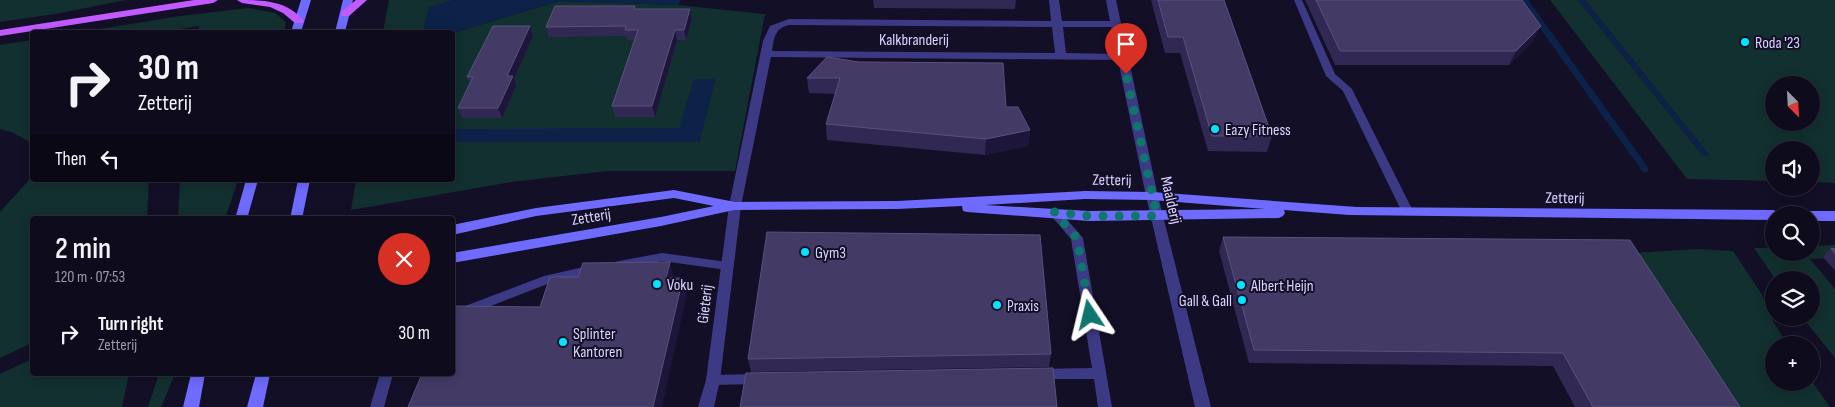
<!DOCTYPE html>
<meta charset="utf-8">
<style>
body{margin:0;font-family:"Sofia Sans Condensed",sans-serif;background:#171425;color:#f1f3f6;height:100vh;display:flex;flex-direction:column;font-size:19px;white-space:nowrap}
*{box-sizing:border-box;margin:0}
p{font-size:16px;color:#9b9ba3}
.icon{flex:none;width:28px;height:28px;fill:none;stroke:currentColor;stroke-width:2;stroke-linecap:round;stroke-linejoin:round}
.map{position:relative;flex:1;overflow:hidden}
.panel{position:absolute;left:30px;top:216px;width:425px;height:160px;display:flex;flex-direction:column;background:#0e0b1c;border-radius:5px;box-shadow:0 2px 12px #0003,0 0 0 1px #2e2b3b}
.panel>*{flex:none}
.hud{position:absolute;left:30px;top:30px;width:425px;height:152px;border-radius:5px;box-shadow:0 2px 12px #0003,0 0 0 1px #2e2b3b;background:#0e0b1c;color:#f1f3f6;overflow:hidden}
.needle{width:32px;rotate:156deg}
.fabs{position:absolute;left:1765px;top:76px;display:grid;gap:10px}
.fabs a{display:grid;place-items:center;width:55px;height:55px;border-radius:50%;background:#0e0b1c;box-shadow:0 2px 12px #0003,0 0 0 1px #2e2b3b;font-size:25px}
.pin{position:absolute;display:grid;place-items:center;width:42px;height:42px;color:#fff;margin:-51px -21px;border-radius:50% 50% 50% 0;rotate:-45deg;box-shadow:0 0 5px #0007}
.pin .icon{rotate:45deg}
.me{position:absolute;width:55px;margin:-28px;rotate:350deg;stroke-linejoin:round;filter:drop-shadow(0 0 4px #0008)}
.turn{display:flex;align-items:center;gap:18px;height:105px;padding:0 25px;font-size:22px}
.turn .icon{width:65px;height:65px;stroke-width:2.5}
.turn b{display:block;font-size:35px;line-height:42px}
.then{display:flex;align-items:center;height:48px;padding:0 25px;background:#0003;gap:10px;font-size:19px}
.round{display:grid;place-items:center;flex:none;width:52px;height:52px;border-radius:26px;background:#171425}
.summary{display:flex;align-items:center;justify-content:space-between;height:85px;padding:0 25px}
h1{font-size:30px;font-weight:600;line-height:38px}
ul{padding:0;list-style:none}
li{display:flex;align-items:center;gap:15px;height:65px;padding:0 25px}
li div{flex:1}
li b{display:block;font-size:19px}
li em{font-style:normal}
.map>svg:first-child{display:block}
</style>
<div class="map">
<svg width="1835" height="407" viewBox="0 0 1835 407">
<rect width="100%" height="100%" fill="#130f26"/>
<path fill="#12302f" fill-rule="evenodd" d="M 0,0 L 126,0 L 55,14 L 0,22 Z
M 389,0 L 454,0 L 429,8 L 423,32 L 383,32 Z
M 1550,0 L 1578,0 L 1703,156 L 1709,155 L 1585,0 L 1835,0 L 1835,183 L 1811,182 L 1811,150 L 1774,150 L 1774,181 L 1687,179 ZM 1774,85 L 1811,85 L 1811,122 L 1774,122 Z
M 559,1 L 678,5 L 765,14 L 735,171 L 608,171 L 511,182 L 351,210 L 356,180 L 452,180 L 453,142 L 699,142 L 715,79 L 679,129 L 453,129 L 453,33 Z
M 248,8 L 275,13 L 286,22 L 284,32 L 198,32 L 199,26 L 174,30 L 173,32 L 81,32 L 180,16 Z
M 32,40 L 32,143 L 11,132 L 0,129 L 0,45 Z
M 32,168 L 32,180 L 149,180 L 147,219 L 32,219 L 32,343 L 0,358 L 0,212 L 29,180 Z
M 180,180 L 238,180 L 225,219 L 178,219 Z
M 1835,245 L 1835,258 L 1810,259 L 1835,289 L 1835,358 L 1803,318 L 1811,318 L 1811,280 L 1776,280 L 1754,248 L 1774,248 L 1774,252 L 1811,252 L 1811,246 Z
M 1697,249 L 1733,251 L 1761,293 L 1774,323 L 1788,345 L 1774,345 L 1774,382 L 1811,382 L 1811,380 L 1830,407 L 1716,407 L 1618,254 Z
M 32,359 L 32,374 L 129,374 L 122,407 L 0,407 L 0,374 Z
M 159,374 L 175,374 L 161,407 L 148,407 Z"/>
<path fill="#0c2248" d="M 454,0 L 681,0 L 678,5 L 559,1 L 453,33 L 423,32 L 429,7 Z
M 1578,0 L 1585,0 L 1710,156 L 1703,156 Z
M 694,79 L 715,79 L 699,142 L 453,142 L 453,129 L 679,128 Z"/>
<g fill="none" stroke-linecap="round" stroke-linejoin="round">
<path stroke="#0c2248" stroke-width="7" d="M 1524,0 L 1645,169"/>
<path fill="#3d3a85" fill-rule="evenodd" d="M 1294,0 L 1302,0 L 1335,74 L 1352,89 L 1413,211 L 1411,214 L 1403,214 L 1343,91 L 1326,76 Z
M 1054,208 L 1058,209 L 1083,238 L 1112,407 L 1098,407 L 1094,379 L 1039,379 L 1034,378 L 1032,374 L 1034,370 L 1039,369 L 1092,368 L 1071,239 L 1048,212 Z
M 662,253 L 727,262 L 731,263 L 733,266 L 731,269 L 727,270 L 662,261 L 619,269 L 615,268 L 613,265 L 615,262 L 619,261 Z
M 593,265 L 597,267 L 599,270 L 597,273 L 550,283 L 452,321 L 452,311 L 544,276 Z
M 380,374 L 393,374 L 384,407 L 370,407 Z
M 758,374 L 763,375 L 765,379 L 763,383 L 758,384 L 713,385 L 708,384 L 706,380 L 708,376 L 713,375 Z"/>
<path fill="#3d3a85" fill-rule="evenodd" d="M 1049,0 L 1059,0 L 1062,21 L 1110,21 L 1106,0 L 1116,0 L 1158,196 L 1211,407 L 1195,407 L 1146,196 L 1118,60 L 771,57 L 741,206 L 720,380 L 714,407 L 698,407 L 706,380 L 729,206 L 763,41 L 770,26 L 789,19 L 1051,21 ZM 789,25 L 1052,27 L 1055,53 L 772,51 C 774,38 775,28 789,25 ZM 1063,27 L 1111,27 L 1117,54 L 1066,53 Z"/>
<path fill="#6f6bff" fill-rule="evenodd" d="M 301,0 L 311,0 L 301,32 L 291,32 Z
M 343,0 L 353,0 L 345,32 L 335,32 Z
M 246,180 L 258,180 L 247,219 L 235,219 Z
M 298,180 L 310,180 L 302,219 L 290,219 Z
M 674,190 L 735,202 L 897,201 L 1085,191 L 1152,192 L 1357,207 L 1774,210 L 1780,215 L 1774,215 L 1774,220 L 1349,215 L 1284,210 L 1285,213 L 1283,216 L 1279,218 L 1089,221 L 967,212 L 963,211 L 962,206 L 897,209 L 734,210 L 661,226 L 452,263 L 452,253 L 661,217 L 714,206 L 674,198 L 536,216 L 452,235 L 452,225 L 536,208 ZM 1085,199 L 1152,200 L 1265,209 L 1089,211 L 985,205 Z
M 1811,211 L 1835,211 L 1835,221 L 1811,221 L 1811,215 L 1805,215 Z
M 191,374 L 205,374 L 199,407 L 183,407 Z
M 256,374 L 270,374 L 263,407 L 247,407 Z"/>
<path fill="#c25bff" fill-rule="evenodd" d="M 194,0 L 218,0 L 213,3 L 0,36 L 0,30 Z
M 237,0 C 262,0 287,0 304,21 L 303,23 L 295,23 L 283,13 L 270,7 L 242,3 Z
M 356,0 L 367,0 L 349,16 L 341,16 L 341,12 Z"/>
</g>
<path fill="#312854" d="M 873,0 L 1016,0 L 1015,9 L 874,8 Z
M 1151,0 L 1224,0 L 1272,136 L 1267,152 L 1208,151 L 1180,53 L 1165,53 Z
M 1305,0 L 1522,0 L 1534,40 L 1509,65 L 1335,65 Z
M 636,9 L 692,19 L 686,40 L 677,40 L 655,117 L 615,117 L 612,106 L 635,40 L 627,40 L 626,36 L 549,37 L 546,27 Z
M 530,26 L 533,36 L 514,79 L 516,86 L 502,118 L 462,118 L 458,108 L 470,83 L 467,77 Z
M 827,57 L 1006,107 L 1030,130 L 1028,146 L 985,155 L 827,140 L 826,124 L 835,94 L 809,93 L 807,78 Z
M 1223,237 L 1740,407 L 1575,407 L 1553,366 L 1249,363 L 1219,251 Z
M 1831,248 L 1835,249 L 1835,271 L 1823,257 Z
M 1051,354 L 1049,367 L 751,372 L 748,359 Z"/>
<path fill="#1d163a" d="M 690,9 L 692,19 L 686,40 L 684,30 Z
M 530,26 L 533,36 L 514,79 L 516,86 L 502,118 L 498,108 L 507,76 Z
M 1541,26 L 1534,40 L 1509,65 L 1516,51 Z
M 675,30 L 677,40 L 655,117 L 652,106 Z
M 1030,130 L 1028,146 L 985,155 L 986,139 Z
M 670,262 L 674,278 L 666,278 Z
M 683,278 L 687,294 L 662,407 L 653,407 Z"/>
<path fill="#433a66" stroke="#5a527e" d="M 1158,0 L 1224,0 L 1272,136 L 1212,136 L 1183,37 L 1168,37 Z
M 1316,0 L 1522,0 L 1541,26 L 1516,51 L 1340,51 Z
M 555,6 L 635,6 L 634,9 L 690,9 L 684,30 L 675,30 L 652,106 L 612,106 L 638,30 L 625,30 L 626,26 L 546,27 Z
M 493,26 L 530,26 L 507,76 L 513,76 L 498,108 L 458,108 L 473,77 L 467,77 Z
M 827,57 L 859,62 L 1003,63 L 1006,107 L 1018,107 L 1030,130 L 986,139 L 826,124 L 840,78 L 807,78 Z
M 767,232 L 1040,235 L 1051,354 L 748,359 Z
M 1223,237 L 1630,240 L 1740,407 L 1593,407 L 1563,353 L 1254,350 Z
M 1831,248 L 1835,249 L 1835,254 Z
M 670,262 L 666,278 L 683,278 L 653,407 L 408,407 L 422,374 L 452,374 L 452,306 L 540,307 L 550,277 L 578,277 L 583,263 Z
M 1053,368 L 1057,407 L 740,407 L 746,373 Z"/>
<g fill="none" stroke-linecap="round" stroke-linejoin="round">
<path stroke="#0f766e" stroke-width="9" stroke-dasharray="0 16.2" d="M 1090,315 L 1077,238 L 1054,212 L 1089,216 L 1157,216 L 1126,74"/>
</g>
<g fill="#00e5ff" stroke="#130f26" stroke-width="2">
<circle cx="1745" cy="42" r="5"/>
<circle cx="1215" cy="129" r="5"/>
<circle cx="805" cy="252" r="5"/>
<circle cx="657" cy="284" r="5"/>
<circle cx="1241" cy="285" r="5"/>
<circle cx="1242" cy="300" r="5"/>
<circle cx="997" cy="305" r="5"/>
<circle cx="563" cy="342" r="5"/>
</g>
<g text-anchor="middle" stroke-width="4" stroke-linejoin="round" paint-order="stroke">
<g font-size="16" fill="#d9d4ff" stroke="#130f26">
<text x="914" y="45">Kalkbranderij</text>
<text transform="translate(1112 179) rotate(1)" y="6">Zetterij</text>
<text transform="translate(1565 197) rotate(1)" y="6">Zetterij</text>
<text transform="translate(1172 200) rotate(77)" y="6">Maalderij</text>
<text transform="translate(591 216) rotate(-9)" y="6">Zetterij</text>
<text transform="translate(704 304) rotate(-83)" y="6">Gieterij</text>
</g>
<g font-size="16" fill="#d9d4ff" stroke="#130f26" text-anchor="start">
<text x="1755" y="48">Roda '23</text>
<text x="1225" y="135">Eazy Fitness</text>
<text x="815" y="258">Gym3</text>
<text x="667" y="290">Voku</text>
<text x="1251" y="291">Albert Heijn</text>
<text x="1232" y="306" text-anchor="end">Gall &amp; Gall</text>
<text x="1007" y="311">Praxis</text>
<text x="573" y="339">Splinter<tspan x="573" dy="18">Kantoren</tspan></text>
</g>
</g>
</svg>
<div class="fabs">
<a><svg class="needle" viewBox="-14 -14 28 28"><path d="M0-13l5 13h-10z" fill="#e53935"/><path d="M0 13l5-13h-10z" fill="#9b9ba3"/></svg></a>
<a><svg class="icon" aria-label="sound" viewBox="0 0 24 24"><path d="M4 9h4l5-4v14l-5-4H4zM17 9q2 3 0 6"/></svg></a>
<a><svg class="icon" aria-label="search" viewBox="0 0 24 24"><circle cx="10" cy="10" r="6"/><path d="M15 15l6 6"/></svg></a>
<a><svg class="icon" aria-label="layers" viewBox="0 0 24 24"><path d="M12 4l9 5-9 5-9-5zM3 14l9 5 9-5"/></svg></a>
<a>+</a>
</div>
<div class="pin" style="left:1126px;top:74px;background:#d93025"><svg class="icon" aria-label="arrive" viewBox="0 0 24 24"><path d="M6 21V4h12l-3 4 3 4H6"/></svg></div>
<svg class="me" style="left:1090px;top:315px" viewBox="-20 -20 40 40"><path d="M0-17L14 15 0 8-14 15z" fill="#0f766e" stroke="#fff" stroke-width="4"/></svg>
<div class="hud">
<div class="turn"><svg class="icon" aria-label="right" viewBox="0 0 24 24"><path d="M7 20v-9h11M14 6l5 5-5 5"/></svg><div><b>30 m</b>Zetterij</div></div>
<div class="then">Then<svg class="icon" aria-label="left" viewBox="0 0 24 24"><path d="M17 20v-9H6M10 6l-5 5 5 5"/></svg></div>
</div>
<section class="panel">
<div class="summary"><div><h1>2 min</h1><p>120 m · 07:53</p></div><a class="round" style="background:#d93025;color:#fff"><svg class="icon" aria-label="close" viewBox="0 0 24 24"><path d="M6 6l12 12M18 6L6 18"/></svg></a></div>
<ul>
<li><svg class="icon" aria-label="right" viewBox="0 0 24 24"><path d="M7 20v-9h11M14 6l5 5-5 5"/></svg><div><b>Turn right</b><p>Zetterij</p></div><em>30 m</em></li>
</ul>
</section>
</div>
